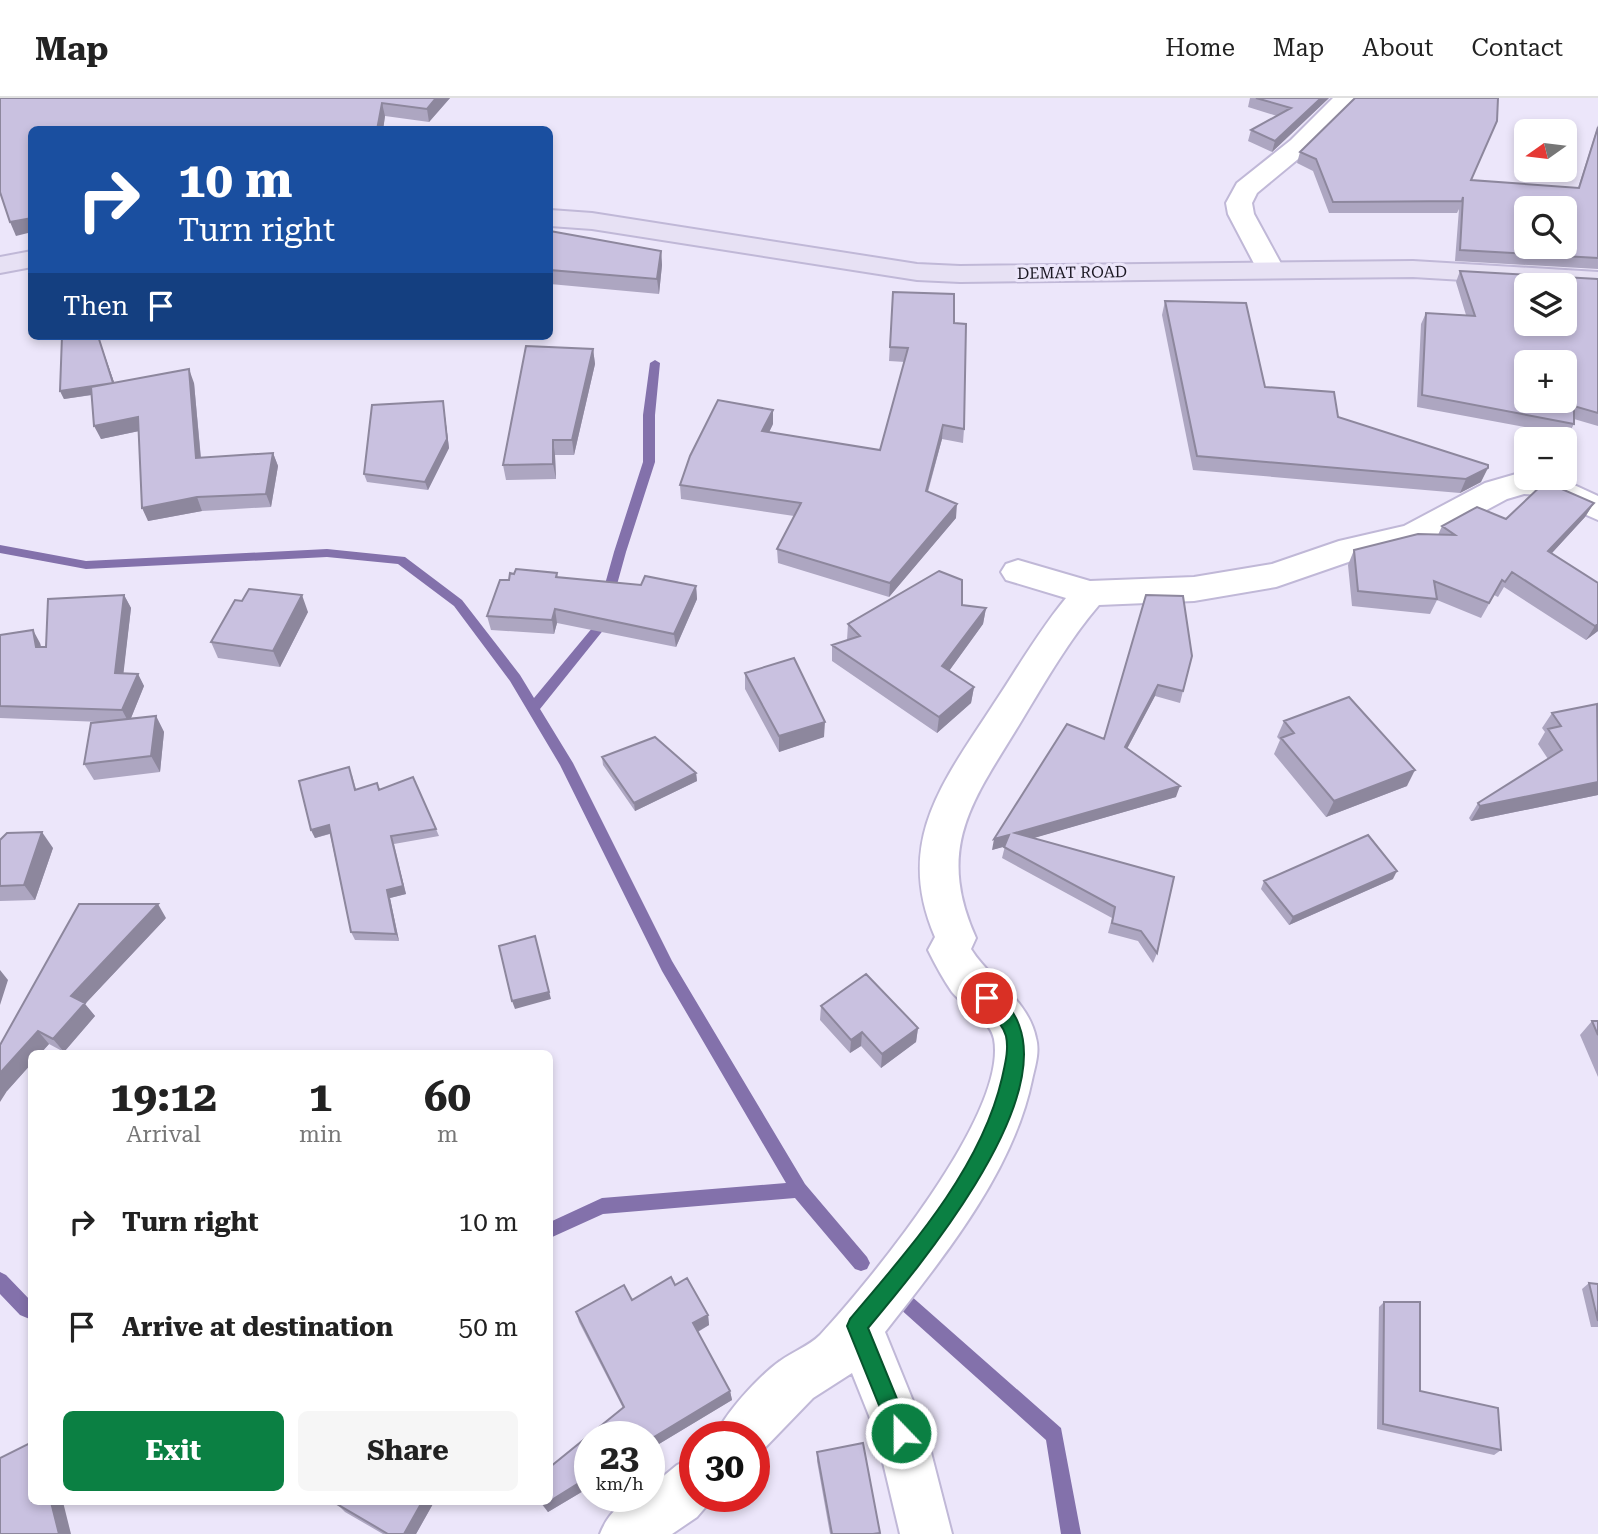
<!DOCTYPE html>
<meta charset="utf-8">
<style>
body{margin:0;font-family:"Roboto Serif",serif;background:#f6f6f6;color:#222;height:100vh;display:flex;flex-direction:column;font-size:26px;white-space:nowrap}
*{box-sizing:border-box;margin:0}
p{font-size:23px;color:#767676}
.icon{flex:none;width:38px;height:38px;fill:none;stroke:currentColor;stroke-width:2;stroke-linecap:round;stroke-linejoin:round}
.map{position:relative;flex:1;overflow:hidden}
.sheet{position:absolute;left:28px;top:952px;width:525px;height:455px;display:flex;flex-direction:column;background:#fff;border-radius:10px;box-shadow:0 4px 10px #0003}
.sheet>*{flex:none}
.banner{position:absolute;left:28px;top:28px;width:525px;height:214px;border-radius:10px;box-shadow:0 4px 10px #0003;background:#1a4fa0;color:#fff;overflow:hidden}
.needle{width:46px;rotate:256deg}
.fabs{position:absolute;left:1514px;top:21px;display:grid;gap:14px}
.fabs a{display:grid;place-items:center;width:63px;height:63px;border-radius:10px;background:#fff;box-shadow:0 4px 10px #0003;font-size:35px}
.speed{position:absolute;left:574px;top:1323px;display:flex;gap:14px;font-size:35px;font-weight:700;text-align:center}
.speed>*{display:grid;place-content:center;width:91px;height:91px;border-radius:50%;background:#fff;box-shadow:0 4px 10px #0003;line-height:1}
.speed small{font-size:18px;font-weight:400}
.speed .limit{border:10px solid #d22;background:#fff;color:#111}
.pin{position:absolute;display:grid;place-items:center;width:60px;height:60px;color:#fff;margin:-30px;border:4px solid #fff;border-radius:50%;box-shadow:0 2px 7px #0007}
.me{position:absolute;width:77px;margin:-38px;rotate:338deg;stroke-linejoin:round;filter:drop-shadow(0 0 5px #0008)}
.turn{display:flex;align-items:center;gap:24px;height:147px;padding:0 35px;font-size:32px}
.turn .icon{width:91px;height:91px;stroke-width:2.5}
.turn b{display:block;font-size:49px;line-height:60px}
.then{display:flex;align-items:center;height:66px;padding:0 35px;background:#0003;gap:14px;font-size:26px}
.eta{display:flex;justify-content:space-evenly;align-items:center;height:119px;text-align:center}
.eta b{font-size:42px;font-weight:700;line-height:49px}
.primary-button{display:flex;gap:14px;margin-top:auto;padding:14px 35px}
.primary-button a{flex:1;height:80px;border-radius:10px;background:#0b8043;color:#fff;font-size:28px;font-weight:700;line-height:80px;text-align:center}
.primary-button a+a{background:#f6f6f6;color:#222}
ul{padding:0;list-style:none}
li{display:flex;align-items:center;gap:21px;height:105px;padding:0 35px}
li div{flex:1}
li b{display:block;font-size:26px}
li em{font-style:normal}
header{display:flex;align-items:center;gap:42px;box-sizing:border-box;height:98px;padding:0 35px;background:#fff;border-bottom:2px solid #e0e0e0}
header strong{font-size:33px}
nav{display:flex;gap:38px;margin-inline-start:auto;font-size:24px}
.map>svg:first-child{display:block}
</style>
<header>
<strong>Map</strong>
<nav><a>Home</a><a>Map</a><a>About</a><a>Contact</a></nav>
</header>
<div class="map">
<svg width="1598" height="1436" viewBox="0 0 1598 1436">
<rect width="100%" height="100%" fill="#ece6fa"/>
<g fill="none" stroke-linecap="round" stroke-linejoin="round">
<path fill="#8371ab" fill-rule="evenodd" d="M 655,262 L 660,265 L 655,317 L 655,364 L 626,454 L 605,530 L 540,611 L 573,665 L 672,863 L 805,1086 L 867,1159 L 870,1165 L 867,1171 L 861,1173 L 855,1171 L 795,1100 L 603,1116 L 550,1140 L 550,1124 L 602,1100 L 786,1085 L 662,873 L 560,667 L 510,583 L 454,508 L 398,466 L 327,459 L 86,471 L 0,455 L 0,447 L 86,463 L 327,451 L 405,459 L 462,502 L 520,577 L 534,600 L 593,529 L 614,454 L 643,364 L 643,317 L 650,265 Z
M 0,1174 L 6,1177 L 32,1204 L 32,1222 L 20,1217 L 0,1196 Z
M 904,1194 L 910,1197 L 1061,1330 L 1081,1436 L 1061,1436 L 1046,1342 L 898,1209 L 895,1203 L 898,1197 Z"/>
<g stroke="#c0b8d7" stroke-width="4">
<path id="street" d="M 1333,0 L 1359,0 L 1309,52 L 1257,95 L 1252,105 L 1254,116 L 1284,171 L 1280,177 L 1270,179 L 1260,177 L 1228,116 L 1226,105 L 1237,85 L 1291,42 Z
M 1523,374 L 1526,375 L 1526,380 L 1559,380 L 1598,398 L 1598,422 L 1541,397 L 1524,396 L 1507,401 L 1425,445 L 1357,461 L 1276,489 L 1194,503 L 1099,507 C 1069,542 1046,582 1022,622 C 975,700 934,747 976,840 L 971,851 C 991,883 1028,901 1036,940 C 1040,954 1035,968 1032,982 C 1013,1075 942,1161 885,1234 L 926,1335 L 952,1436 L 900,1436 L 876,1335 L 852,1275 L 813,1300 L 758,1357 L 754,1358 L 754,1339 L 715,1339 C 724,1316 759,1278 780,1263 C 792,1254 809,1248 820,1237 C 870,1183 1008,1016 994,941 C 990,921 964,909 952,894 C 943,881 935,866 928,852 L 935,839 C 894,744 943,684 993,607 C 1017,571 1038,534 1066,500 L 1006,482 L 1001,474 L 1006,466 L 1018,462 L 1090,483 L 1194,479 L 1272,466 L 1339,443 L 1404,428 L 1485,385 Z
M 695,1359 L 695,1398 L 715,1398 L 697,1419 L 672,1436 L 600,1436 C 608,1415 625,1398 649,1398 L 649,1390 L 677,1367 Z"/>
</g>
<g stroke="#c0b8d7" stroke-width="4">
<path id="secondary" d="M 550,112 L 592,115 L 917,166 L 960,168 L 1413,163 L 1598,174 L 1598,190 L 1413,179 L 960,184 L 917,182 L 592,131 L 550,128 Z
M 32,153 L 32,169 L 0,175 L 0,159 Z"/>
</g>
<use href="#street" fill="#fff" fill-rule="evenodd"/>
<use href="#secondary" fill="#e7e1f4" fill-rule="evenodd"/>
</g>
<path fill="#ada6c1" d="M 0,0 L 450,0 L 429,24 L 385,18 L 383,32 L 32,32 L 16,138 Z
M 1250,0 L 1329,0 L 1272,54 L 1248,43 L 1251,32 L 1277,18 L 1248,9 Z
M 1497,23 L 1471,82 L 1578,90 L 1598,27 L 1598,171 L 1455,163 L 1459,111 L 1457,115 L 1329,115 L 1313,73 L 1297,65 L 1300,54 Z
M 550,133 L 661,153 L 662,167 L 659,196 L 550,186 Z
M 1460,173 L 1598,181 L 1598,328 L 1574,321 L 1574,326 L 1568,337 L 1417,309 L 1421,226 L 1426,215 L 1466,217 L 1456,184 Z
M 893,194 L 954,225 L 964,331 L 963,345 L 942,341 L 928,394 L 956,420 L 889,499 L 778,465 L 777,451 L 794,418 L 681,401 L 680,387 L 773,326 L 769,334 L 880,352 L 905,264 L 889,263 Z
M 1165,203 L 1265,289 L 1338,319 L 1481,384 L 1460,395 L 1193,372 L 1162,217 Z
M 62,238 L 98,238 L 114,284 L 194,285 L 201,360 L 273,355 L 278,368 L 271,409 L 202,413 L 148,423 L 139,333 L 101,341 L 92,297 L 64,301 L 60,293 Z
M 593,251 L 595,266 L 574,357 L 555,357 L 556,381 L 506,382 L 503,367 Z
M 443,303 L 449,350 L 428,392 L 367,384 L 364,376 Z
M 1594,405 L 1585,419 L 1552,455 L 1598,533 L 1586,542 L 1504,489 L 1498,499 L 1494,497 L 1481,520 L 1437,502 L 1430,516 L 1352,508 L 1348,467 L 1354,452 L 1438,437 L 1442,428 L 1506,421 Z
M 557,475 L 558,480 L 641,487 L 696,488 L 697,501 L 676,549 L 557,525 L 554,536 L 491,532 L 487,518 L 509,482 Z
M 124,497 L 131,510 L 123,575 L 138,576 L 144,588 L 131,620 L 156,618 L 164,634 L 160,674 L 94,682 L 84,666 L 101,624 L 0,620 L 0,537 L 40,545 L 41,549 L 46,549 Z
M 1183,498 L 1183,593 L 1180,605 L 1155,598 L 1127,651 L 1176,699 L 1033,740 L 1174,779 L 1157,855 L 1153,865 L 1138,843 L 1108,835 L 1112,820 L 1002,760 L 1005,748 L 992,752 L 1104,641 Z
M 242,503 L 308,514 L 280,569 L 218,560 L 211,544 Z
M 962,507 L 986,510 L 983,526 L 949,573 L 974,589 L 971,605 L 937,635 L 832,563 L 832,547 L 847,542 L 848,526 Z
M 745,575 L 824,639 L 779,654 L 745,591 Z
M 1598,607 L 1598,697 L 1471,723 L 1469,720 L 1478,705 L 1548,661 L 1538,646 L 1545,634 L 1542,630 L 1552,615 Z
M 1284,623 L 1407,688 L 1326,719 L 1274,656 L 1280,642 L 1277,639 Z
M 602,659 L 696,675 L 697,683 L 635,713 L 603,667 Z
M 352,677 L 356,691 L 379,692 L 436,731 L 439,738 L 394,746 L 406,796 L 390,800 L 399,843 L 355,842 L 351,834 L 330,736 L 315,740 L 311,732 Z
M 0,742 L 53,750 L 35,802 L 0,803 Z
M 1393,781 L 1289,827 L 1261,791 L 1264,783 Z
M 166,820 L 85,906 L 95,918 L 64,954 L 49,946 L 7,993 L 0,947 Z
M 821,908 L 918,930 L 916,944 L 881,970 L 861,948 L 850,955 L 820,922 Z
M 1592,923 L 1598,923 L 1598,979 L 1580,937 Z
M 671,1179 L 675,1187 L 687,1180 L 708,1217 L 709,1227 L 698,1234 L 730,1293 L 732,1302 L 649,1352 L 649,1339 L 590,1339 L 590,1389 L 548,1414 L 540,1404 L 550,1404 L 550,1369 L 623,1310 L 579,1224 L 576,1214 L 624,1187 L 632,1202 Z
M 1589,1185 L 1598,1186 L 1598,1229 L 1591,1229 L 1582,1191 Z
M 1384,1204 L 1420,1293 L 1501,1352 L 1494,1357 L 1377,1331 L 1379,1209 Z
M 817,1354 L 880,1435 L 880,1436 L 830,1436 L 817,1363 Z
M 434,1404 L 416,1436 L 383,1436 L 345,1414 L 337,1406 Z"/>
<path fill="#8d879d" d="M 436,0 L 450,0 L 429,24 L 427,11 Z
M 1321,0 L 1329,0 L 1272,54 L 1275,43 Z
M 382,5 L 385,18 L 383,32 L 377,32 Z
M 32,120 L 32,134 L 16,138 L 10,124 Z
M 661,153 L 662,167 L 659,196 L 657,181 Z
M 98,238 L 117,293 L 64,301 L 60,293 Z
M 593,251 L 595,266 L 574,357 L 572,342 Z
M 189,271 L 194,285 L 202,374 L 196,360 Z
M 443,303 L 449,350 L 428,392 L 425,384 Z
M 773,312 L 773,326 L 763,347 L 762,333 Z
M 138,319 L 144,332 L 101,341 L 94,328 Z
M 943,327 L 942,341 L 924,406 L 926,393 Z
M 553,342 L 555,357 L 556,381 L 553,366 Z
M 273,355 L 278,368 L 271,409 L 266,396 Z
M 1488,370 L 1481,384 L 1460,395 L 1466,381 Z
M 197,399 L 202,413 L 148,423 L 142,410 Z
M 1594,405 L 1585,419 L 1540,468 L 1548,453 Z
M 957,406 L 956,420 L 889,499 L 890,485 Z
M 696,488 L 697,501 L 676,549 L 674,536 Z
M 124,497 L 131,510 L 122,588 L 115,575 Z
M 302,497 L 308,514 L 280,569 L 273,553 Z
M 986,510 L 983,526 L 941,584 L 942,568 Z
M 555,511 L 557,525 L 554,536 L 552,522 Z
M 1598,526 L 1598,533 L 1586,542 L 1595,528 Z
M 33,532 L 40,545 L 44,562 L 36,549 Z
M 138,576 L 144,588 L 129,625 L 122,612 Z
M 1158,587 L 1155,598 L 1122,660 L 1125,649 Z
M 974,589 L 971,605 L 937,635 L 939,619 Z
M 156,618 L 164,634 L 160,674 L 151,658 Z
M 825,624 L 824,639 L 779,654 L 779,638 Z
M 1415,672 L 1407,688 L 1326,719 L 1334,703 Z
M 696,675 L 697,683 L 635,713 L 634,705 Z
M 1598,684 L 1598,697 L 1471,723 L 1480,708 Z
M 1180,688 L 1176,699 L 1013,746 L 1015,735 Z
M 329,727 L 332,735 L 315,740 L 311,732 Z
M 42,734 L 53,750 L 35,802 L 24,787 Z
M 1009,737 L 1007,748 L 992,752 L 994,741 Z
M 391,738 L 406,796 L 390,800 L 399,843 L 396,836 L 387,792 Z
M 1397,773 L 1393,781 L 1289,827 L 1293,819 Z
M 158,806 L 166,820 L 85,906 L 95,918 L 64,954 L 53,941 L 71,898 Z
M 537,846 L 551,901 L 515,911 L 512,903 Z
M 0,872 L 8,882 L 0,907 Z
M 918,930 L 916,944 L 881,970 L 882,956 Z
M 38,933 L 49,946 L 40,956 L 32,956 L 32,965 L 7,993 L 0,1004 L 0,975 Z
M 862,934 L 861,948 L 850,955 L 851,942 Z
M 708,1217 L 709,1227 L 695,1235 L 693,1225 Z
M 730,1293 L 732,1302 L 649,1352 L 649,1342 Z
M 590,1378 L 590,1389 L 548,1414 L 543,1407 Z
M 51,1404 L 63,1404 L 71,1436 L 59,1436 Z
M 422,1404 L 434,1404 L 416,1436 L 404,1436 Z"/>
<path fill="#c9c1e0" stroke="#8d879d" stroke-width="2" fill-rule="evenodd" d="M 0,0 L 436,0 L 427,11 L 382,5 L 377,32 L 32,32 L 32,120 L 10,124 L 0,94 Z
M 1256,0 L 1321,0 L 1275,43 L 1251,32 L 1291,10 Z
M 1355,0 L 1498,0 L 1497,23 L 1471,82 L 1579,90 L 1598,29 L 1598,160 L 1460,152 L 1463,99 L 1462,103 L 1333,104 L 1316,61 L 1300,54 ZM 1526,110 L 1564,110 L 1564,149 L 1526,149 Z
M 550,133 L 661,153 L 657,181 L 550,172 Z
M 1460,173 L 1598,181 L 1598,315 L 1574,308 L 1574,326 L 1422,297 L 1426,215 L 1475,218 ZM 1526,187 L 1564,187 L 1564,226 L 1526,226 ZM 1526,264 L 1564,264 L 1564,303 L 1526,303 Z
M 893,194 L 954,196 L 954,225 L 966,226 L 964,331 L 943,327 L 926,393 L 957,406 L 890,485 L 777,451 L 801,405 L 680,387 L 690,358 L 718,302 L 773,312 L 762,333 L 880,352 L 908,250 L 890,249 Z
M 1165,203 L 1246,205 L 1265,289 L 1334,294 L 1338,319 L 1488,367 L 1488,370 L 1466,381 L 1197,358 Z
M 62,238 L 98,238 L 113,285 L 60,293 Z
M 526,248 L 593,251 L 572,342 L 553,342 L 553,366 L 503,367 Z
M 189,271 L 196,360 L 273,355 L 266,396 L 197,399 L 142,410 L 138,319 L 94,328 L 91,289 Z
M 443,303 L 447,341 L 425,384 L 364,376 L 372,307 Z
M 1544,385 L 1548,385 L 1594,405 L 1548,453 L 1598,485 L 1598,526 L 1595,528 L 1512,474 L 1505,484 L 1502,482 L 1489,505 L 1434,483 L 1437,501 L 1358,493 L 1354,452 L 1418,436 L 1455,437 L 1442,428 L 1477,409 L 1506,421 Z
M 516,471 L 557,475 L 556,479 L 641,487 L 645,478 L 696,488 L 674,536 L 555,511 L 552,522 L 487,518 L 500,482 L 509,482 L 510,475 L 514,476 Z
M 939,473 L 962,482 L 962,507 L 986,510 L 942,568 L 974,589 L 939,619 L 832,547 L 860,538 L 848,526 Z
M 249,491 L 302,497 L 273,553 L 211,544 L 235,502 L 242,503 Z
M 124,497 L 115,575 L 138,576 L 122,612 L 0,608 L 0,537 L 33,532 L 36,549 L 46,549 L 48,501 Z
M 1146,497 L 1183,498 L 1192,558 L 1183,593 L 1158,587 L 1125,649 L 1180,688 L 1015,735 L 1174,779 L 1157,855 L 1141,833 L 1112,825 L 1115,809 L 1004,749 L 1009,737 L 994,741 L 1067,626 L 1104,641 Z
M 794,560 L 825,624 L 779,638 L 745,575 Z
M 1349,599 L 1415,672 L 1334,703 L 1281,640 L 1294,635 L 1284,623 Z
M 1597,606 L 1598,684 L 1480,708 L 1478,705 L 1562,652 L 1548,631 L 1561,628 L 1552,615 Z
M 156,618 L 151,658 L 84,666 L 91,625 Z
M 655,639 L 696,675 L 634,705 L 602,659 Z
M 349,669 L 355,692 L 377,685 L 379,692 L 413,679 L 436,731 L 391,738 L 403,788 L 387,792 L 396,836 L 351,834 L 329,727 L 311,732 L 299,683 Z
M 42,734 L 24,787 L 0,788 L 0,742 L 7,735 Z
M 1368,737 L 1397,773 L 1293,819 L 1264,783 Z
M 79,806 L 158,806 L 71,898 L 85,905 L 53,941 L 38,933 L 0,975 L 0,947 Z
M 535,838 L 549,894 L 512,903 L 499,848 Z
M 866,876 L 918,930 L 882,956 L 862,934 L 851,942 L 821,908 Z
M 1592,923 L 1598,923 L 1598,937 Z
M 671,1179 L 675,1187 L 687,1180 L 708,1217 L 693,1225 L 730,1293 L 649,1342 L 649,1339 L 590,1339 L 590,1378 L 550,1403 L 550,1369 L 624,1309 L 576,1214 L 624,1187 L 632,1202 Z
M 1589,1185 L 1598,1186 L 1598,1223 Z
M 1384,1204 L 1420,1204 L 1420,1293 L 1498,1310 L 1501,1352 L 1383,1326 Z
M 32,1344 L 32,1404 L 51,1404 L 59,1436 L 0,1436 L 0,1360 Z
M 863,1345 L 880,1435 L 873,1436 L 832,1436 L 817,1354 Z
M 338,1404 L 422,1404 L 404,1436 L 388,1436 L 337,1406 Z"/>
<path fill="#0b8043" stroke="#07532c" stroke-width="2" d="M 987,892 C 1002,898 1014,913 1019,927 C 1051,1011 920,1168 868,1230 L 911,1335 L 908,1342 L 901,1345 L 893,1342 L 847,1228 L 850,1221 C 909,1151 981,1071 1002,980 C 1005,966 1009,952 1006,938 C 1001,921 986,915 978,900 L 981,895 Z"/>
<g text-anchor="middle" stroke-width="6" stroke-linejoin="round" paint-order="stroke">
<g font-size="16" fill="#1a1722" stroke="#ece6fa">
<text transform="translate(1072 174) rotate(-1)" y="6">DEMAT ROAD</text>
</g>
</g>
</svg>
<div class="fabs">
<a><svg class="needle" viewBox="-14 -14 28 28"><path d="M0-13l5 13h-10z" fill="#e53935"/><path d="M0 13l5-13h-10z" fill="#767676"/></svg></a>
<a><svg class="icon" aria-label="search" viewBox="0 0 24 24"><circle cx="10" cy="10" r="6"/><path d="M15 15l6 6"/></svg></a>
<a><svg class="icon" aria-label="layers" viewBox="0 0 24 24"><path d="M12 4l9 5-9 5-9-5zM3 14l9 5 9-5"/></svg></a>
<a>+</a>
<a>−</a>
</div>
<div class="speed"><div>23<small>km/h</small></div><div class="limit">30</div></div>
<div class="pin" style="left:987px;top:900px;background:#d93025"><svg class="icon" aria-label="arrive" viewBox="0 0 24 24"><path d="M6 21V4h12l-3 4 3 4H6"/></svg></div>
<svg class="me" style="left:901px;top:1335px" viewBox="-20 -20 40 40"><circle r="17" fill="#0b8043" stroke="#fff" stroke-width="3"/><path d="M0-11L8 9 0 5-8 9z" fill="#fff"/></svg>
<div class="banner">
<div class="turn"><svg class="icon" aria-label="right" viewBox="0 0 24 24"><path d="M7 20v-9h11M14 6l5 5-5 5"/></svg><div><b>10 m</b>Turn right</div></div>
<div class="then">Then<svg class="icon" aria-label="arrive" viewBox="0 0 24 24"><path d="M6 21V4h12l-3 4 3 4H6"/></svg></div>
</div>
<section class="sheet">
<div class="eta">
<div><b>19:12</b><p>Arrival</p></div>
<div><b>1</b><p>min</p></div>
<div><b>60</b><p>m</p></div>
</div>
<ul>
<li><svg class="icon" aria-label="right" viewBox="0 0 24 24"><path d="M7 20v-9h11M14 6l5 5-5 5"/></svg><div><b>Turn right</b></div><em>10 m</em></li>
<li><svg class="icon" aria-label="arrive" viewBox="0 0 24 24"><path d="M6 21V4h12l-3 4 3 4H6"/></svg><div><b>Arrive at destination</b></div><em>50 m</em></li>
</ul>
<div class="primary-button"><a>Exit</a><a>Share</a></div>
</section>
</div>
